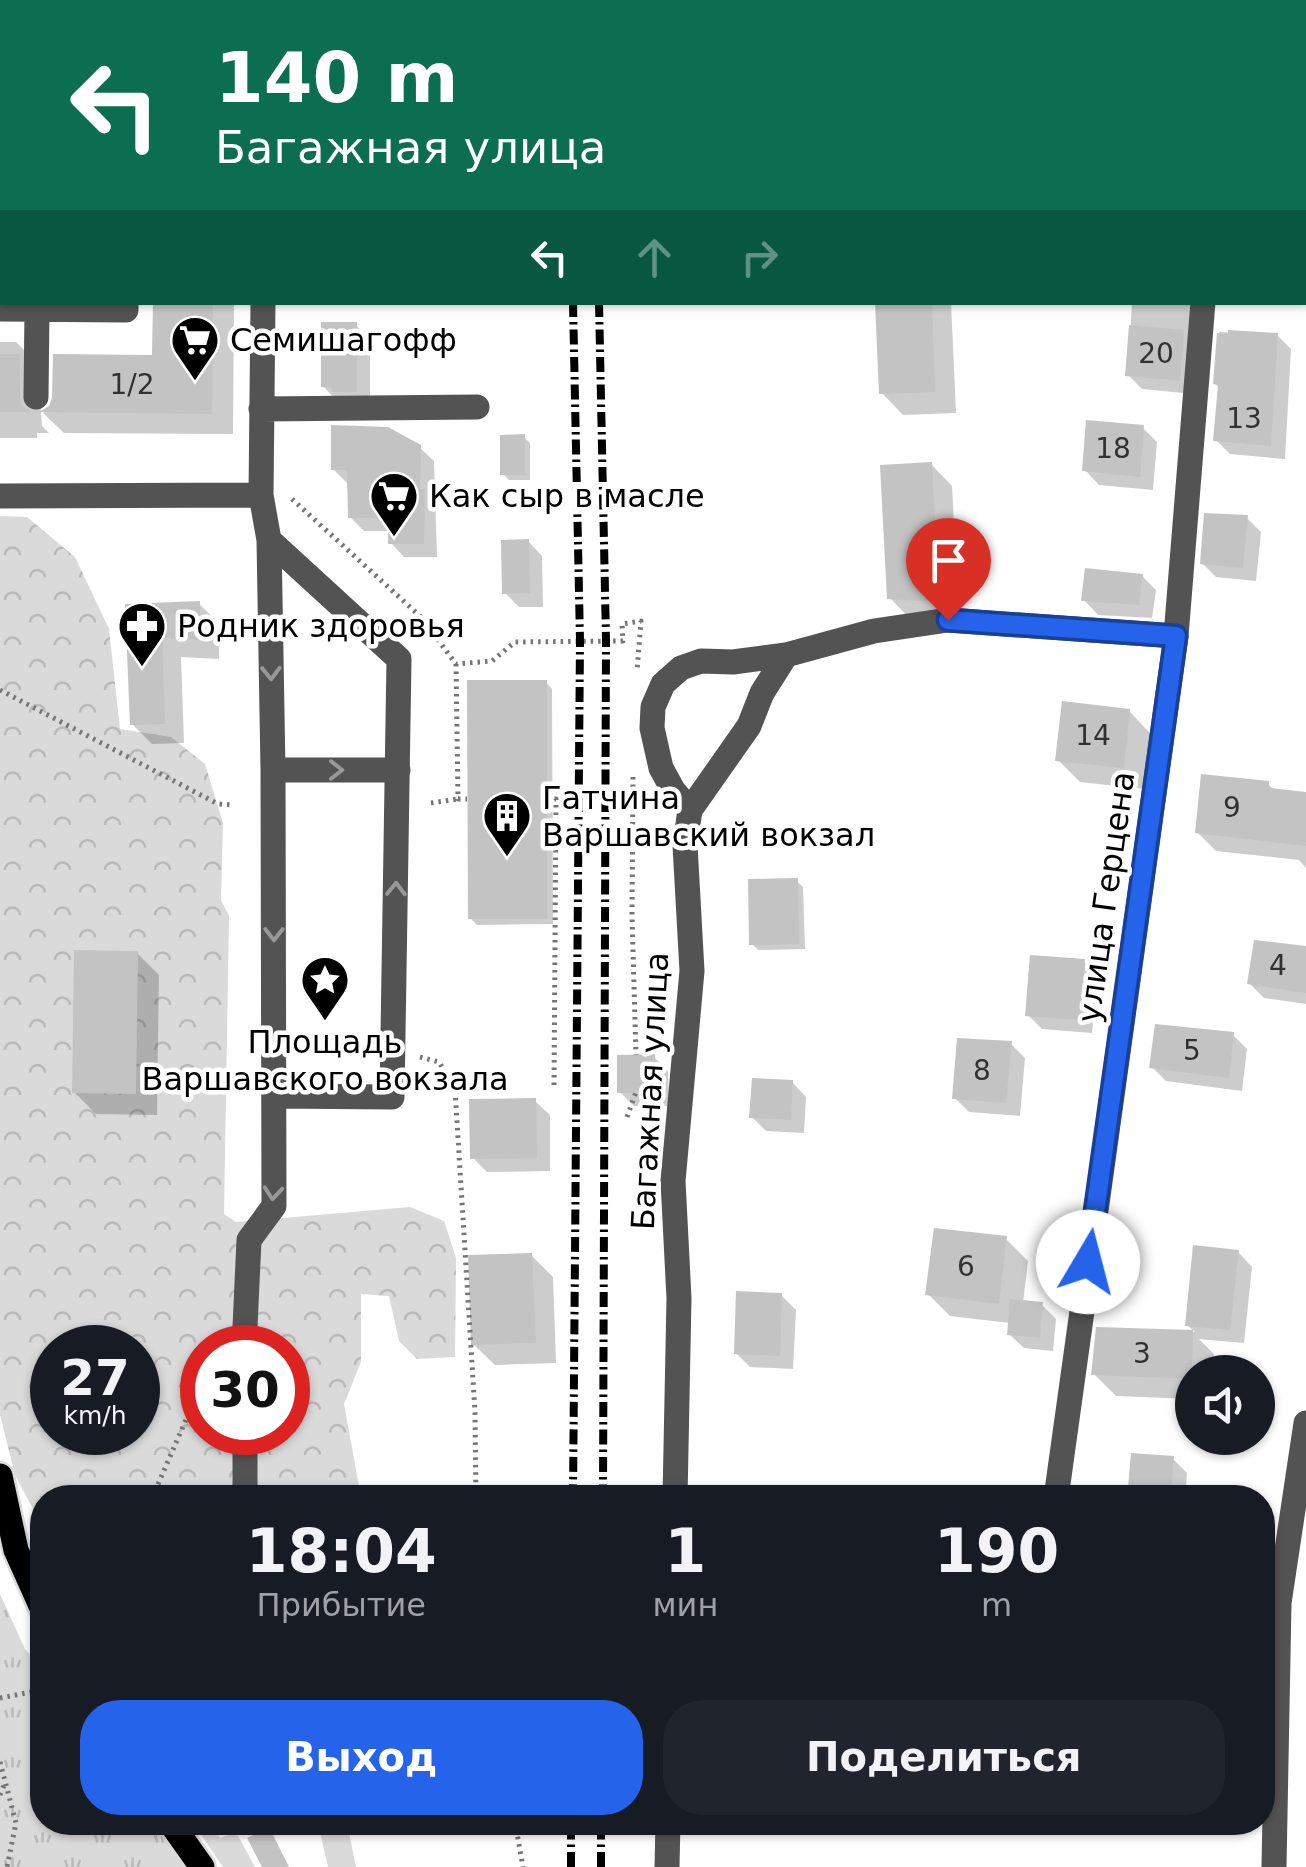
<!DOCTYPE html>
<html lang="ru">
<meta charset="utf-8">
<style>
body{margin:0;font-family:"DejaVu Sans",sans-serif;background:#20242c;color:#f1f3f6;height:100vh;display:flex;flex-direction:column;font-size:38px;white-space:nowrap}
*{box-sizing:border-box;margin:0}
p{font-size:32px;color:#9ea1a6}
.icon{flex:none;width:55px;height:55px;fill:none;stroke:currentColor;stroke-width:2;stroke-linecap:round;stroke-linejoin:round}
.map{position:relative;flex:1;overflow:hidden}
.sheet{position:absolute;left:30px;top:1485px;width:1245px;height:350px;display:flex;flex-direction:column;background:#171b24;border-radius:40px;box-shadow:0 2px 8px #0004}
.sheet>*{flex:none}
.top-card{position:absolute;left:0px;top:0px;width:1308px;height:305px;box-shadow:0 2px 8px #0004;background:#0b6e4f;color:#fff;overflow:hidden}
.controls{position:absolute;left:1175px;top:1355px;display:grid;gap:20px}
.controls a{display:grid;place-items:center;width:100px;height:100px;border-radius:50%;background:#171b24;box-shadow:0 2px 8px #0004;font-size:50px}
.speed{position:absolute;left:30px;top:1325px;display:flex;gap:20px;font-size:50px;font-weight:700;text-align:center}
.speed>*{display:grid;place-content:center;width:130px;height:130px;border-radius:50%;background:#171b24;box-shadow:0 2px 8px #0004;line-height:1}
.speed small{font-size:25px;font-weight:400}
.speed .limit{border:15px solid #d22;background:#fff;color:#111}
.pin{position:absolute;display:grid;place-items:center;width:85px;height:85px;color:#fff;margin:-102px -42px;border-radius:50% 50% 50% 0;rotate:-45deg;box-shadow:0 0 10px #0007}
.pin .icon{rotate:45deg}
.me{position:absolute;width:110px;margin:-55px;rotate:8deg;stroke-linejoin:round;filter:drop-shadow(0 0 8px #0008)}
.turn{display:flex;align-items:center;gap:35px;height:210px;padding:0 50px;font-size:45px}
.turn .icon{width:130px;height:130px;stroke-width:2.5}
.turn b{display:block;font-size:70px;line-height:85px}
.lanes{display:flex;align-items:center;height:95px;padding:0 50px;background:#0003;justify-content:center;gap:50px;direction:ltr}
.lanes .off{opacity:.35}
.eta{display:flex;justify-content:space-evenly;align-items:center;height:170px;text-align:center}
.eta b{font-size:60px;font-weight:700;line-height:70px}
.cta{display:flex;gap:20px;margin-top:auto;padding:20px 50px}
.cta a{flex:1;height:115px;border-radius:40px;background:#2563eb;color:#fff;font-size:40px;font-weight:700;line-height:115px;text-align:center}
.cta a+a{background:#20242c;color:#f1f3f6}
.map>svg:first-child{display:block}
</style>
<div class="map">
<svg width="1306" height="1867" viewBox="0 0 1306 1867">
<defs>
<pattern id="forest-crowns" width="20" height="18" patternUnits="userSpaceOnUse" patternTransform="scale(2.5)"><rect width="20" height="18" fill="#dadada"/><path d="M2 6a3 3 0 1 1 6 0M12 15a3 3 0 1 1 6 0" fill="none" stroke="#b9b9b9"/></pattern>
<pattern id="park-tufts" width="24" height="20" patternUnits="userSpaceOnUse" patternTransform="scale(2.5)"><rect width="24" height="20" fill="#dadada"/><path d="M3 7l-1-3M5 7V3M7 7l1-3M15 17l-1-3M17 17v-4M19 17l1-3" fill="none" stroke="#b9b9b9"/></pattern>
</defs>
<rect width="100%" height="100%" fill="#fff"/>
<path fill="#dadada" d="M 193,1823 L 211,1823 L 220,1838 L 236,1832 L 255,1867 L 223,1867 Z
M 318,1823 L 347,1823 L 356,1867 L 328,1867 Z"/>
<path fill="url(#forest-crowns)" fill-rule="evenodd" d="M 0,516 L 27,517 L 75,557 L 109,629 L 120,729 L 171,737 L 205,764 L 223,823 L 221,900 L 229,916 L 224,1214 L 236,1222 L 410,1207 L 444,1221 L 456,1258 L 455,1357 L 417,1359 L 399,1341 L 389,1296 L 361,1294 L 361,1362 L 344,1404 L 361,1497 L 42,1498 L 42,1526 L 15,1475 L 0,1415 ZM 52,1348 L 138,1348 L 138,1432 L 52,1432 ZM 202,1348 L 288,1348 L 288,1432 L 202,1432 Z"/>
<path fill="url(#park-tufts)" d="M 0,1594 L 25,1649 L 42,1667 L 42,1822 L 155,1823 L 184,1867 L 0,1867 Z"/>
<path fill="#0003" d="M 80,0 L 164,0 L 166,2 L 83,2 Z
M 368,0 L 452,0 L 452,2 L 368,2 Z
M 993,0 L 1180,0 L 1181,2 L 994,2 Z
M 1249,0 L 1285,0 L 1285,2 L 1249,2 Z
M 1305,61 L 1306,61 L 1306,113 L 1305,113 Z
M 155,302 L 234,302 L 233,434 L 64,433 L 43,413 L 155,357 Z
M 878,302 L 951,302 L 956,413 L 903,415 L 882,393 Z
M 1132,302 L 1201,302 L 1194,394 L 1142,389 L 1128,375 Z
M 356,325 L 370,339 L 370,405 L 337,401 L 323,386 Z
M 1219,332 L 1277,335 L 1291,349 L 1285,459 L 1230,454 L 1216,440 L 1220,389 L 1215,383 Z
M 0,342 L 16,342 L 37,363 L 42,426 L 49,433 L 37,433 L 37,438 L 0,438 Z
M 1143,428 L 1157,442 L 1153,490 L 1099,485 L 1085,470 Z
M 524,437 L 530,443 L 530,480 L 509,480 L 503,474 Z
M 419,447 L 434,461 L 437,557 L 404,557 L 390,542 L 390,531 L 364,531 L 350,517 L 347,483 L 333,469 Z
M 931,464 L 952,486 L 959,622 L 911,620 L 890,598 Z
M 1247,518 L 1261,532 L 1256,581 L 1216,577 L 1202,563 Z
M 528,541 L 542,556 L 543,607 L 519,607 L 505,593 Z
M 1142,576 L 1156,590 L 1152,618 L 1098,615 L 1084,600 Z
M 199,604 L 219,623 L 219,659 L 181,657 L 184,743 L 152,744 L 132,724 L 128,606 Z
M 546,682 L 552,689 L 553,924 L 477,925 L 470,918 Z
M 1129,711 L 1150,733 L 1144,789 L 1080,782 L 1058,760 Z
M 1268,784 L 1275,791 L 1306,794 L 1306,868 L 1299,860 L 1216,851 L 1197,832 Z
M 797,881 L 803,887 L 805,949 L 758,950 L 752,944 Z
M 1306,949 L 1306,1004 L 1264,998 L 1249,983 Z
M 137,953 L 159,975 L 157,1115 L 96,1114 L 74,1092 Z
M 1083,961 L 1098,976 L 1092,1033 L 1042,1029 L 1028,1015 Z
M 1233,1035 L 1247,1049 L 1242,1091 L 1166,1081 L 1152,1067 Z
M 1011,1044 L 1025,1058 L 1020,1116 L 969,1112 L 955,1098 Z
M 654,1057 L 668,1071 L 669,1106 L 634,1106 L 620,1092 Z
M 792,1082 L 806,1097 L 804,1133 L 766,1131 L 752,1117 Z
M 535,1101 L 550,1115 L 550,1171 L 487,1172 L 473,1158 Z
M 1006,1239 L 1028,1261 L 1023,1303 L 1042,1305 L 1056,1319 L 1053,1351 L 1024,1348 L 1009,1334 L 1010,1323 L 950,1316 L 928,1294 Z
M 1238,1252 L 1252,1267 L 1244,1343 L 1199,1339 L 1214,1354 L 1213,1372 L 1192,1372 L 1192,1399 L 1116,1396 L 1094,1374 L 1098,1329 L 1195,1332 L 1187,1325 Z
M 531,1255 L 553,1277 L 556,1363 L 495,1365 L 473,1344 Z
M 781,1295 L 796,1310 L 793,1369 L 750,1367 L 736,1353 Z
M 1173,1459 L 1187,1473 L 1185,1498 L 1141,1498 L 1131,1487 Z
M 1245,1487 L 1256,1498 L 1207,1498 L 1206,1489 Z
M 734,1493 L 772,1498 L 733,1498 Z"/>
<path fill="#c3c3c3" d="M 153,302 L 213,302 L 212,414 L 39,412 L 49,406 L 52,398 L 53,354 L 152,355 Z
M 875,302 L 932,302 L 935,392 L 879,394 Z
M 321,322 L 357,322 L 357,392 L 332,392 L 332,388 L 321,387 Z
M 1129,325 L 1184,330 L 1180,381 L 1125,376 Z
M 1228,330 L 1278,333 L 1271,446 L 1213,441 L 1218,385 L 1213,384 L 1217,333 L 1228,334 Z
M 0,354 L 20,354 L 20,398 L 22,406 L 32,412 L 0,412 Z
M 1086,420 L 1144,425 L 1140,477 L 1082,471 Z
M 331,425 L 388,427 L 421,445 L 420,489 L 425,489 L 424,544 L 388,544 L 388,518 L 348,518 L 347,470 L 331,470 Z
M 525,434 L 525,475 L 500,475 L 500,435 Z
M 932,462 L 939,602 L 887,599 L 880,465 Z
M 1204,513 L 1248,515 L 1243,568 L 1200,564 Z
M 529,539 L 530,593 L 502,594 L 501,540 Z
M 1085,568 L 1143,574 L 1139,605 L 1081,601 Z
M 200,601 L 200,640 L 162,638 L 165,724 L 130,725 L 125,604 Z
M 467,680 L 547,680 L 547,919 L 468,919 Z
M 1062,701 L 1130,709 L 1124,768 L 1055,761 Z
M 1201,774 L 1269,781 L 1269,788 L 1306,792 L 1306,846 L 1195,833 Z
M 798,878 L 799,944 L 749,945 L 748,879 Z
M 1254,940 L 1306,946 L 1306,993 L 1247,984 Z
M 74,950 L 138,951 L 136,1094 L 72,1093 Z
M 1030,955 L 1085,959 L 1079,1020 L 1025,1016 Z
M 1155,1024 L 1234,1032 L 1229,1078 L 1149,1068 Z
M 957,1038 L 1012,1041 L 1006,1103 L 952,1099 Z
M 655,1054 L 656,1092 L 617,1093 L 617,1055 Z
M 752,1078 L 793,1080 L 791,1120 L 749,1118 Z
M 536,1098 L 537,1158 L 470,1159 L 469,1099 Z
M 934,1228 L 1007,1236 L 999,1304 L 925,1295 Z
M 1193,1245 L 1239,1250 L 1230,1330 L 1185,1326 Z
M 532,1253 L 536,1343 L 471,1345 L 468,1255 Z
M 736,1291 L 782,1293 L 780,1356 L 734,1354 Z
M 1010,1299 L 1043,1302 L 1040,1338 L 1007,1335 Z
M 1096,1327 L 1193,1330 L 1192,1379 L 1091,1375 Z
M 1131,1453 L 1174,1456 L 1171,1492 L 1128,1488 Z
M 269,1827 L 289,1867 L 262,1867 L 247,1838 Z"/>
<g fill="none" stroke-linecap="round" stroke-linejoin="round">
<g stroke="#dbdbdb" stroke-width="30">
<path id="major" d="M 0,1476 L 16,1550 L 42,1608
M 170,1822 L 202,1867"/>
</g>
<path stroke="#757575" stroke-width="5" stroke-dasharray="2.5 5" stroke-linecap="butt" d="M 292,499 L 421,617 L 456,664 L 492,661 L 515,642 L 623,641 L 622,624 L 641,621 L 637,671
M 456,664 L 458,799 L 467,799
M 0,690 L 218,804 L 233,805
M 633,777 L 632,916 L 636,1055
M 547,799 L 556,799 L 554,1088
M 431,803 L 458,799
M 420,1057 L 439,1062 L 455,1089 L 475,1412 L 476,1498
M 627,1117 L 636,1092
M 152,1498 L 202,1383
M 0,1698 L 42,1690
M 0,1762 L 16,1823 L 7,1867
M 0,1795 L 5,1783
M 515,1822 L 523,1867"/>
<path stroke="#535353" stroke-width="25" d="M 22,0 L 22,2
M 1207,0 L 1207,2
M 266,2 L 266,0
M 0,176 L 2,176
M 0,309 L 126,310 L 126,302
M 36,397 L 37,310
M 261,409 L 477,407
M 0,496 L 261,495
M 269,540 L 399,659 L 392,1097 L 274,1096
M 273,770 L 398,770
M 690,810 L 673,790 L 661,768 L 652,728 L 653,707 L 663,684 L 681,668 L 701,661 L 733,662 L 786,655 L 874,631 L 948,620 L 1176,636
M 244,1348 L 249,1240 L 274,1206 L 273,770 L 269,540 L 261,495 L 263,302
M 245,1432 L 245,1498
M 675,1498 L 679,1298 L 673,1181 L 692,971 L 685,845 L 690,810 L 749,726 L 762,693 L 786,655
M 1056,1498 L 1176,636 L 1203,302
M 667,1867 L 668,1822
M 1274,1867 L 1279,1603 L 1306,1423"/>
<use href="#major" stroke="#000" stroke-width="25"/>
<path stroke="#000" stroke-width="8" stroke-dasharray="15 5 2.5 5" stroke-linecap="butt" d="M 565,0 L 565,2
M 589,0 L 589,2
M 573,302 L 580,641 L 573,1498
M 599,302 L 606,640 L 603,1498
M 571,1867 L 571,1822
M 601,1867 L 601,1822"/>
</g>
<defs><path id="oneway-chevron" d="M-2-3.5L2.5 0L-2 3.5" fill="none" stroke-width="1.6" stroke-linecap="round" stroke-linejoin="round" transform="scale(2.5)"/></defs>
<g stroke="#989898">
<use href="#oneway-chevron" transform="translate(271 673) rotate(89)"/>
<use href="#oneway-chevron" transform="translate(336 770)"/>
<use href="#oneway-chevron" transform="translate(396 889) rotate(-89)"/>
<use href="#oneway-chevron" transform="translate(274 934) rotate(90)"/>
<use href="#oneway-chevron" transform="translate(273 1193) rotate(95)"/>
</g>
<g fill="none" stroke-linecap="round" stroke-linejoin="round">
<g stroke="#184099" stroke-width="25">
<path id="route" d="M 948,620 L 1176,636 L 1088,1262"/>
</g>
<use href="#route" stroke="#2563eb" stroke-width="18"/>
</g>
<defs>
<g id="supermarket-pin" transform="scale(2.5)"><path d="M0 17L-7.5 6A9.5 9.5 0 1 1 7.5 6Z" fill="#000" stroke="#fff"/><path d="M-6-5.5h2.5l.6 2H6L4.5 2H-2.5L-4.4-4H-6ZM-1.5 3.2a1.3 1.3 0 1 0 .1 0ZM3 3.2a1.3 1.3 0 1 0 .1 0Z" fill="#fff"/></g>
<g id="pharmacy-pin" transform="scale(2.5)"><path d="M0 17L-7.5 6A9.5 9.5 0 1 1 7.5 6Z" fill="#000" stroke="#fff"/><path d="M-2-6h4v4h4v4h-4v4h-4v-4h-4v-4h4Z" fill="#fff"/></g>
<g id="building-pin" transform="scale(2.5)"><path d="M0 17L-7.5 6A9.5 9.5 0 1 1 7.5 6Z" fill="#000" stroke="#fff"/><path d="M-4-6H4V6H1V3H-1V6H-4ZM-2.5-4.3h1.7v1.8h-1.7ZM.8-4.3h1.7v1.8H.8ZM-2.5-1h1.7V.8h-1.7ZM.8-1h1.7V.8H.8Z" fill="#fff"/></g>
<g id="sight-pin" transform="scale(2.5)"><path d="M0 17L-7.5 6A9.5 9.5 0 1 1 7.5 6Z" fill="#000" stroke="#fff"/><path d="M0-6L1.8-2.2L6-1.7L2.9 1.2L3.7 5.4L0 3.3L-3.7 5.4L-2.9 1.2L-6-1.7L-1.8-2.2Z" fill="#fff"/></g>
</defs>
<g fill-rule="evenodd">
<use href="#supermarket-pin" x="195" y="340"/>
<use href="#supermarket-pin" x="394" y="496"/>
<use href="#pharmacy-pin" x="142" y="626"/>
<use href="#building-pin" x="507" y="816"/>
<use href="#sight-pin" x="325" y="980"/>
</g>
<g text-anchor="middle" stroke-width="9" stroke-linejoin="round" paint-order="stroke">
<g font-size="28" fill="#313131">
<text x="1156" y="363">20</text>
<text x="132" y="394">1/2</text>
<text x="1244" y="428">13</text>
<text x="1113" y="458">18</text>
<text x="1093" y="745">14</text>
<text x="1232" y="817">9</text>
<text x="1278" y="975">4</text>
<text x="1192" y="1060">5</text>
<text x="982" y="1080">8</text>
<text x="966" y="1276">6</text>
<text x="1142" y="1363">3</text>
</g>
<g font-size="32" fill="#000" stroke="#fff" text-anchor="start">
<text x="230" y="351">Семишагофф</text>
<text x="429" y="507">Как сыр в масле</text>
<text x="177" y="637">Родник здоровья</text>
<text x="542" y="809">Гатчина<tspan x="542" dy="37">Варшавский вокзал</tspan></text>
<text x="325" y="1053" text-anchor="middle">Площадь<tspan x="325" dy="37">Варшавского вокзала</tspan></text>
</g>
<g font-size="32" fill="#000" stroke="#fff">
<text transform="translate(1106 897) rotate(-82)" y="11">улица Герцена</text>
<text transform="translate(650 1091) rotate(-87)" y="11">Багажная улица</text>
</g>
</g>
</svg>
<div class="controls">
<a><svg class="icon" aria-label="sound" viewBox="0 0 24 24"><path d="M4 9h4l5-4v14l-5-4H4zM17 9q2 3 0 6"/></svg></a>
</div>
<div class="speed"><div>27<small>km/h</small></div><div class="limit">30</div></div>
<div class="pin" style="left:948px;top:620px;background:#d93025"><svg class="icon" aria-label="arrive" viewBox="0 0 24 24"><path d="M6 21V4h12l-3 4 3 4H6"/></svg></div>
<svg class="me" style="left:1088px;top:1262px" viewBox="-20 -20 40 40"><circle r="19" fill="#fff"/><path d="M0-13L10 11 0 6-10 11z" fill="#2563eb"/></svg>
<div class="top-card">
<div class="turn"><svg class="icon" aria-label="left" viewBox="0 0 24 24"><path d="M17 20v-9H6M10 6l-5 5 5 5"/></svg><div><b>140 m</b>Багажная улица</div></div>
<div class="lanes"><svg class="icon" aria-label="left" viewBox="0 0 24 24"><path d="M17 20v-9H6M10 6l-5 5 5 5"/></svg><svg class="icon off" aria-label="ahead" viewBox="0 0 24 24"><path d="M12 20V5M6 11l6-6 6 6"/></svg><svg class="icon off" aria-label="right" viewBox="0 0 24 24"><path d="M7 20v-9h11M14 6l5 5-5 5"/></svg></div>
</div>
<section class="sheet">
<div class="eta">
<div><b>18:04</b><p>Прибытие</p></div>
<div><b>1</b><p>мин</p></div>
<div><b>190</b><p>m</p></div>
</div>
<div class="cta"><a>Выход</a><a>Поделиться</a></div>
</section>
</div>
